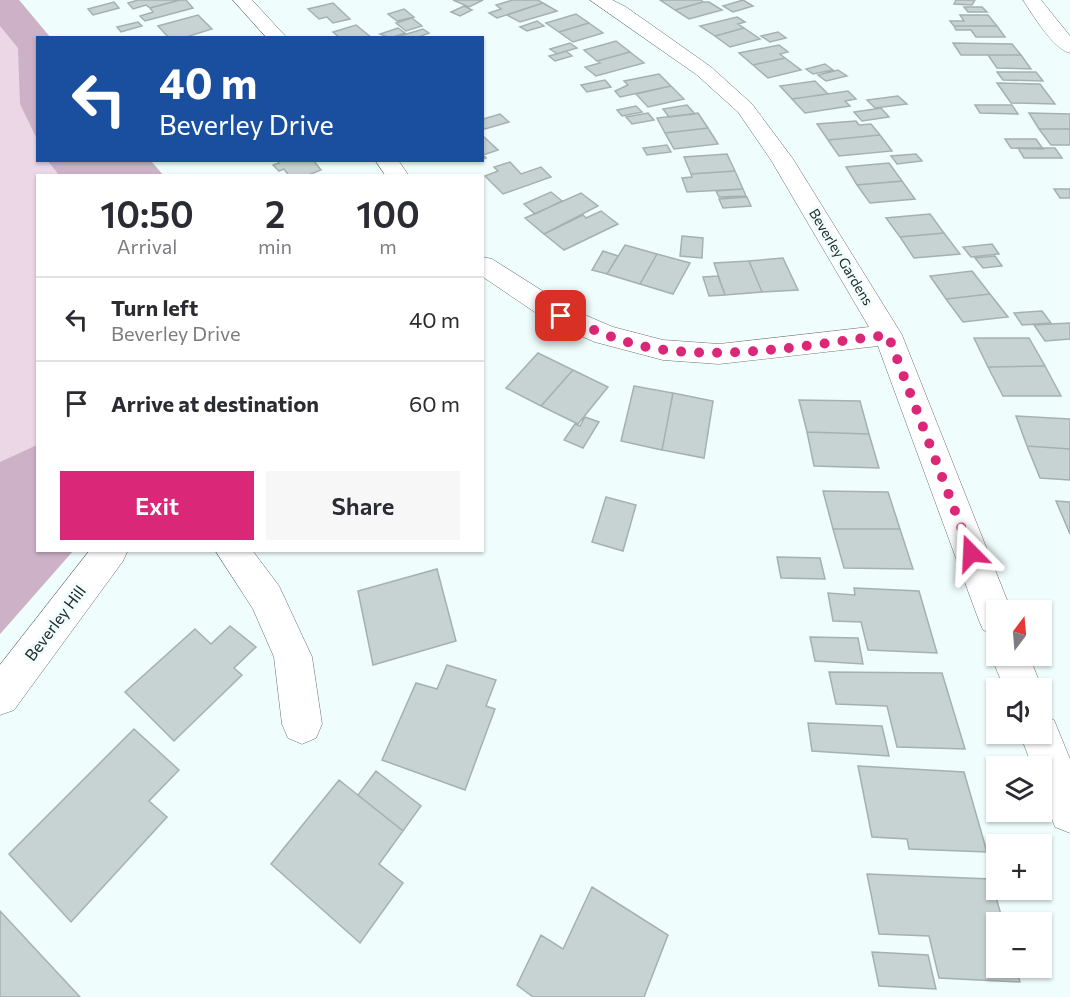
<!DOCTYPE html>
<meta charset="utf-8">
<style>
body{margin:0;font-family:Commissioner,sans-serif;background:#f7f7f7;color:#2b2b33;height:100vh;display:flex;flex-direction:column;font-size:22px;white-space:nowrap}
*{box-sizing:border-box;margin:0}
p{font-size:20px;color:#7c7c81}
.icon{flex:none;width:33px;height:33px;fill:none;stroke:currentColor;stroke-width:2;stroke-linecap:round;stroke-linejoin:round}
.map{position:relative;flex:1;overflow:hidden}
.details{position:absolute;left:36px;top:174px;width:448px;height:378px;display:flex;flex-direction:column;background:#fff;border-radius:0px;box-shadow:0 2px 4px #0004}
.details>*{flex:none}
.guide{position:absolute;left:36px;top:36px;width:448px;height:126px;border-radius:0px;box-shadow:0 2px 4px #0004;background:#1a4fa0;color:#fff;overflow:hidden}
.needle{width:39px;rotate:16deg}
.controls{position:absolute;left:986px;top:600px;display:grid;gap:12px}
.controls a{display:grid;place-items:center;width:66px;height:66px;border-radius:0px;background:#fff;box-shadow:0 2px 4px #0004;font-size:30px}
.pin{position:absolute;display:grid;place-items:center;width:51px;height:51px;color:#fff;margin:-26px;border-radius:12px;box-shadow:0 3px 9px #0006}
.me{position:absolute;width:66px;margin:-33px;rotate:339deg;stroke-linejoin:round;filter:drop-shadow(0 0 4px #0008)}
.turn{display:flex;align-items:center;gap:21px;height:126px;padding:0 24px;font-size:27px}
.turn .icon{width:78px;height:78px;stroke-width:2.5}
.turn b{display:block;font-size:42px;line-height:51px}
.eta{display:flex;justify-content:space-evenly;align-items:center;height:102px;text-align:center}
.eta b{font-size:36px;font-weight:600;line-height:42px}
.primary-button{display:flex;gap:12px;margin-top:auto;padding:12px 24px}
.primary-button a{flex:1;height:69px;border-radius:0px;background:#db2777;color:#fff;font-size:24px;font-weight:600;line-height:69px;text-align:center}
.primary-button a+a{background:#f7f7f7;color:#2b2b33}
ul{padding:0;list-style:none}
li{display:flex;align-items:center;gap:18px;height:84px;padding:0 24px;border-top:2px solid #e1e1e2}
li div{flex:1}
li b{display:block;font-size:22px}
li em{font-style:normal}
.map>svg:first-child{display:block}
</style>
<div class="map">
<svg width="1070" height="997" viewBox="0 0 1070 997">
<rect width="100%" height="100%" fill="#effdfc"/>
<path fill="#ecd7e7" d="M 0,0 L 19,0 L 50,37 L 38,38 L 38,160 L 151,161 L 163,175 L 38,176 L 38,550 L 73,551 L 0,634 Z"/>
<path fill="#cdb2c7" d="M 0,0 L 19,0 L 50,37 L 38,38 L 37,139 L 20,104 L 18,48 L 0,26 Z
M 48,161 L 151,161 L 163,175 L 59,175 Z
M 37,445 L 38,550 L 73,551 L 0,634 L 0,462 Z"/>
<path fill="#c6d3d2" stroke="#a4b1b0" stroke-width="1.5" d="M 138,0 L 180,0 L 150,8 L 146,5 L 133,9 L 128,3 Z
M 180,0 L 186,0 L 193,8 L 145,21 L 140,16 L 153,12 L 150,8 Z
M 453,0 L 483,0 L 469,7 Z
M 513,0 L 538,0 L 543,3 L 497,18 L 489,13 L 501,9 L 496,5 Z
M 660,0 L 701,0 L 703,2 L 675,10 Z
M 743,0 L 753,6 L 733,12 L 723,6 Z
M 956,0 L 975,0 L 972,5 L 954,4 Z
M 114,2 L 119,8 L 93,15 L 88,9 Z
M 703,2 L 709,2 L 722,10 L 689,19 L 675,10 Z
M 333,3 L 350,19 L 333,23 L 327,17 L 319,19 L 308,9 Z
M 543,3 L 557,11 L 520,22 L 507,15 Z
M 464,6 L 472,10 L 460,16 L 451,12 Z
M 964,7 L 982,7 L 987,12 L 968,12 Z
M 404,9 L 414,17 L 397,21 L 388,14 Z
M 576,14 L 589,23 L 559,32 L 546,23 Z
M 198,15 L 212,29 L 183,38 L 169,38 L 158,26 Z
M 960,15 L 988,15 L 997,26 L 954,26 L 950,21 L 964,21 Z
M 737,17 L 745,22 L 738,24 L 744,28 L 715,36 L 700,26 Z
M 412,18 L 422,26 L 406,31 L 396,23 Z
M 537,21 L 544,26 L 527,31 L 520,27 Z
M 138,22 L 142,26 L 121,32 L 117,27 Z
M 589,23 L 603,33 L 573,42 L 559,32 Z
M 356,25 L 372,38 L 340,38 L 333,32 Z
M 954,26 L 997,26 L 1005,37 L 976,37 L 971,30 L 956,30 Z
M 398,28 L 405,33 L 390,38 L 380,34 Z
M 744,28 L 760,39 L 730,47 L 715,36 Z
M 423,29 L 429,33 L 416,38 L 400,36 Z
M 778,32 L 786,38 L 770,42 L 761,36 Z
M 616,41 L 630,52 L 597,61 L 584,50 Z
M 570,43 L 577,48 L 557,54 L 550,49 Z
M 953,43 L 1012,44 L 1021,55 L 961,55 Z
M 779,45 L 788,52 L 780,54 L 785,58 L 753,65 L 739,53 Z
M 566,51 L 572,56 L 555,61 L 549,56 Z
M 630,52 L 644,63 L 596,76 L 585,67 L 600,63 L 597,61 Z
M 988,55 L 1021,55 L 1031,69 L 997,68 Z
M 785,58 L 801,70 L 768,78 L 753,65 Z
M 825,64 L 833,70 L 813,74 L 806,69 Z
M 838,70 L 847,76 L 826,81 L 818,75 Z
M 997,72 L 1036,72 L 1043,81 L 1003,80 Z
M 659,74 L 671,86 L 620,97 L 615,91 L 628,85 L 624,81 Z
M 605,80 L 611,87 L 587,92 L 581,85 Z
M 815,81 L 828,94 L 792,99 L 780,86 Z
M 997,83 L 1040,84 L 1055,104 L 1011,103 Z
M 671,86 L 684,99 L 648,107 L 636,94 Z
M 848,91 L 856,99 L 845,101 L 850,106 L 805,113 L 792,99 Z
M 898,96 L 907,104 L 875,108 L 867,100 Z
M 687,105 L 695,114 L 669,117 L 663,109 Z
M 975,105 L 1012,105 L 1018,114 L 980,113 Z
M 636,106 L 642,112 L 622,116 L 617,110 Z
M 881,108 L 889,117 L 862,121 L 854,112 Z
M 648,113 L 654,120 L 632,124 L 626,117 Z
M 698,113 L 708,128 L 665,133 L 657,118 Z
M 1029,113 L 1070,114 L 1070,129 L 1039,129 Z
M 500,114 L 509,122 L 485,129 L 483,128 L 483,119 Z
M 856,121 L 859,125 L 871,124 L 880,135 L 828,140 L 817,124 Z
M 708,128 L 718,144 L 674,149 L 665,133 Z
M 1039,129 L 1070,129 L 1070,145 L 1051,145 Z
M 880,135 L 892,151 L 839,156 L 828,140 Z
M 483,136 L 498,150 L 483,155 L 486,158 L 483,159 Z
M 1005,139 L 1036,139 L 1043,149 L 1011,148 Z
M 667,145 L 671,152 L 647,155 L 643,148 Z
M 1018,148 L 1055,148 L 1062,158 L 1024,158 Z
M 727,154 L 735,171 L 691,174 L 684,157 Z
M 916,154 L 922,161 L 897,164 L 891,156 Z
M 277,160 L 313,160 L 321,170 L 306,176 L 289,176 L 284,169 L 279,171 L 273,165 L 279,163 Z
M 510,162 L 521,174 L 541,167 L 551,177 L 503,194 L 485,176 L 498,171 L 494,167 Z
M 889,163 L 902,181 L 857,185 L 846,167 Z
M 735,171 L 743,189 L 687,192 L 682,178 L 692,177 L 691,174 Z
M 902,181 L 915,199 L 870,203 L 857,185 Z
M 743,189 L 746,196 L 719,197 L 716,191 Z
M 1054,189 L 1070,189 L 1070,198 L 1060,198 Z
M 551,192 L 562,201 L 535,214 L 524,204 Z
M 581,193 L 598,206 L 544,234 L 525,218 Z
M 747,197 L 751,206 L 723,208 L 719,199 Z
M 601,211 L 618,224 L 564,250 L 544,234 L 583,215 L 586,218 Z
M 930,214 L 944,233 L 900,237 L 886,218 Z
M 944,233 L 960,254 L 914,258 L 900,237 Z
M 682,236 L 703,238 L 702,258 L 680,256 Z
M 992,244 L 999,254 L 971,257 L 963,247 Z
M 625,245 L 657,254 L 640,284 L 607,274 Z
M 603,251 L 618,256 L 607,274 L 592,270 Z
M 657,254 L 690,263 L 673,294 L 640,284 Z
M 995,256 L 1002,266 L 983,268 L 975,258 Z
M 783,258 L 798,290 L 762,292 L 749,261 Z
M 749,261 L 762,292 L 725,295 L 714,263 Z
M 972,271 L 990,294 L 946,299 L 930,276 Z
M 718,276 L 725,295 L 709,296 L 703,277 Z
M 990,294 L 1008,317 L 963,322 L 946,299 Z
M 1042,311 L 1051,323 L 1022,325 L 1014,313 Z
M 1070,323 L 1070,339 L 1045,341 L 1034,325 Z
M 974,338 L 1029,338 L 1045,366 L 988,367 Z
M 538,353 L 573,370 L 541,406 L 506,388 Z
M 1045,366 L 1061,396 L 1003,396 L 988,367 Z
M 573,370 L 608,387 L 578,424 L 541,406 Z
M 634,386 L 673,393 L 662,450 L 621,441 Z
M 673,393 L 713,401 L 704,458 L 662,450 Z
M 799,400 L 860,401 L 869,434 L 807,432 Z
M 1016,416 L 1070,419 L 1070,449 L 1027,446 Z
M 585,417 L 599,422 L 583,448 L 564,440 L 575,424 L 580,426 Z
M 807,432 L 869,434 L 879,468 L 814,466 Z
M 1027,446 L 1070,449 L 1070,480 L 1040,478 Z
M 823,491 L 888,492 L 900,529 L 833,529 Z
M 606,497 L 636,505 L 623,551 L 592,542 Z
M 1056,501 L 1070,502 L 1070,534 Z
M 833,529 L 900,529 L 913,569 L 844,568 Z
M 777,557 L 820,558 L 825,579 L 781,578 Z
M 437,569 L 456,641 L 373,665 L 358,591 Z
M 854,588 L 919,591 L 937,653 L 868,650 L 861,622 L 833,621 L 828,593 L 855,595 Z
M 230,626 L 256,647 L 234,668 L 242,675 L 174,741 L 125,692 L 195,629 L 211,644 Z
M 810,637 L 858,638 L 863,664 L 815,661 Z
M 447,665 L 496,680 L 486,706 L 495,709 L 465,790 L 382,760 L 416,683 L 437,689 Z
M 829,672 L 942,673 L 965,749 L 897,747 L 887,706 L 836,704 Z
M 808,723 L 882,726 L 889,756 L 812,751 Z
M 134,729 L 179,770 L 149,801 L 167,817 L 71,922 L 9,854 Z
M 858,766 L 964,772 L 987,852 L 909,849 L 907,839 L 872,837 Z
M 376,771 L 421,806 L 403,831 L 358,795 Z
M 339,780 L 403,831 L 379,864 L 403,883 L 360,943 L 271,864 Z
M 867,874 L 991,879 L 1003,922 L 996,922 L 996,968 L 1016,968 L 1020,982 L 939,978 L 929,936 L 879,934 Z
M 592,887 L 668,935 L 644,997 L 533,997 L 517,985 L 541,935 L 563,949 Z
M 0,911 L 80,997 L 0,997 Z
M 872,952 L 928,955 L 936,989 L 879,986 Z"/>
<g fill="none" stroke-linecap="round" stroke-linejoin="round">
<g stroke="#657170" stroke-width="1">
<path id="minor" d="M 233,0 L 252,0 L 287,38 L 267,38 Z
M 590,0 L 612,0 L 626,7 L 711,67 L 752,104 L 793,159 L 902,335 L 1011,610 L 996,610 L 996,635 L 983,630 L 978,618 L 878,346 L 719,364 L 663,360 L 595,342 L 551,323 L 483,277 L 483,257 L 492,259 L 571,309 L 613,327 L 663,340 L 719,344 L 869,327 L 771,160 L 738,112 L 697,75 Z
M 1023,0 L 1041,0 L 1070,36 L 1070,53 C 1053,49 1033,15 1023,0 Z
M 375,160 L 398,160 L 409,176 L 386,176 Z
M 90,550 L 128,550 L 123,561 L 14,710 L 0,715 L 0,665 Z
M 215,550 L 252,550 L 279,586 L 312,657 L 322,724 L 316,738 L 302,744 L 288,738 L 282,724 L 274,657 L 253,609 Z
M 996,645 L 996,656 L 1029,656 L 1042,688 L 1041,691 L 1041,688 L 1004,688 L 991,656 Z
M 1041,714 L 1054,720 L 1070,759 L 1070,833 L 1055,827 L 1041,791 L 1041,766 L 1032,766 L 1020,734 L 1041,734 Z"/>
</g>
<use href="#minor" fill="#fff" fill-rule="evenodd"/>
</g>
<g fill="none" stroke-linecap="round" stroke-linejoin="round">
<path stroke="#db2777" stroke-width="10" stroke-dasharray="0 18" d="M 561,316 C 594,330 628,346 665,350 C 739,359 814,344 888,335 L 971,553"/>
</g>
<g text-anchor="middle" stroke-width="6" stroke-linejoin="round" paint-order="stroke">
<g font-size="14" fill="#232828" stroke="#effdfc">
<text transform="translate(841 257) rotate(59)" y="5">Beverley Gardens</text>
</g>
<g font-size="16" fill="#232828" stroke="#effdfc">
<text transform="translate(55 623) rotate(-53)" y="6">Beverley Hill</text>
</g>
</g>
</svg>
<div class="controls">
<a><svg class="needle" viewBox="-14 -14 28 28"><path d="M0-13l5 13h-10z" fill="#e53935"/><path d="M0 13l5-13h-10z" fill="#7c7c81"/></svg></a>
<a><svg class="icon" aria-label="sound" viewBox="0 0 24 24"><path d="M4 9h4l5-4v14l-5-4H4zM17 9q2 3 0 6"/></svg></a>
<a><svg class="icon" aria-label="layers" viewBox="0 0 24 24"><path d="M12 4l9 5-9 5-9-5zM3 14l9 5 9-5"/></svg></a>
<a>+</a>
<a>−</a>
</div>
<div class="pin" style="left:561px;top:316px;background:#d93025"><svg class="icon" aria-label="arrive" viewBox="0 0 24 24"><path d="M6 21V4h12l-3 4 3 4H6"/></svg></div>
<svg class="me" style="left:971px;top:553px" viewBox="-20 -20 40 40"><path d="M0-17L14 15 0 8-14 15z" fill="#db2777" stroke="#fff" stroke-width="4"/></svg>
<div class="guide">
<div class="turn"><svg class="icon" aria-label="left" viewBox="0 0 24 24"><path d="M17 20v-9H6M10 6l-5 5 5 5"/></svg><div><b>40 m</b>Beverley Drive</div></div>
</div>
<section class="details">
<div class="eta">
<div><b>10:50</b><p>Arrival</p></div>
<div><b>2</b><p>min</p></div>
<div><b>100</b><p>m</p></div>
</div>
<ul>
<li><svg class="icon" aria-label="left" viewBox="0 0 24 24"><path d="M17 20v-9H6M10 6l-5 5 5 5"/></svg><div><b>Turn left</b><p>Beverley Drive</p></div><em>40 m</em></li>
<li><svg class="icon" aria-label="arrive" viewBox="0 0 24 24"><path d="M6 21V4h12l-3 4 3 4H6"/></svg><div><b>Arrive at destination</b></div><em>60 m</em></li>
</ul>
<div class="primary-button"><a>Exit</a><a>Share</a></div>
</section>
</div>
